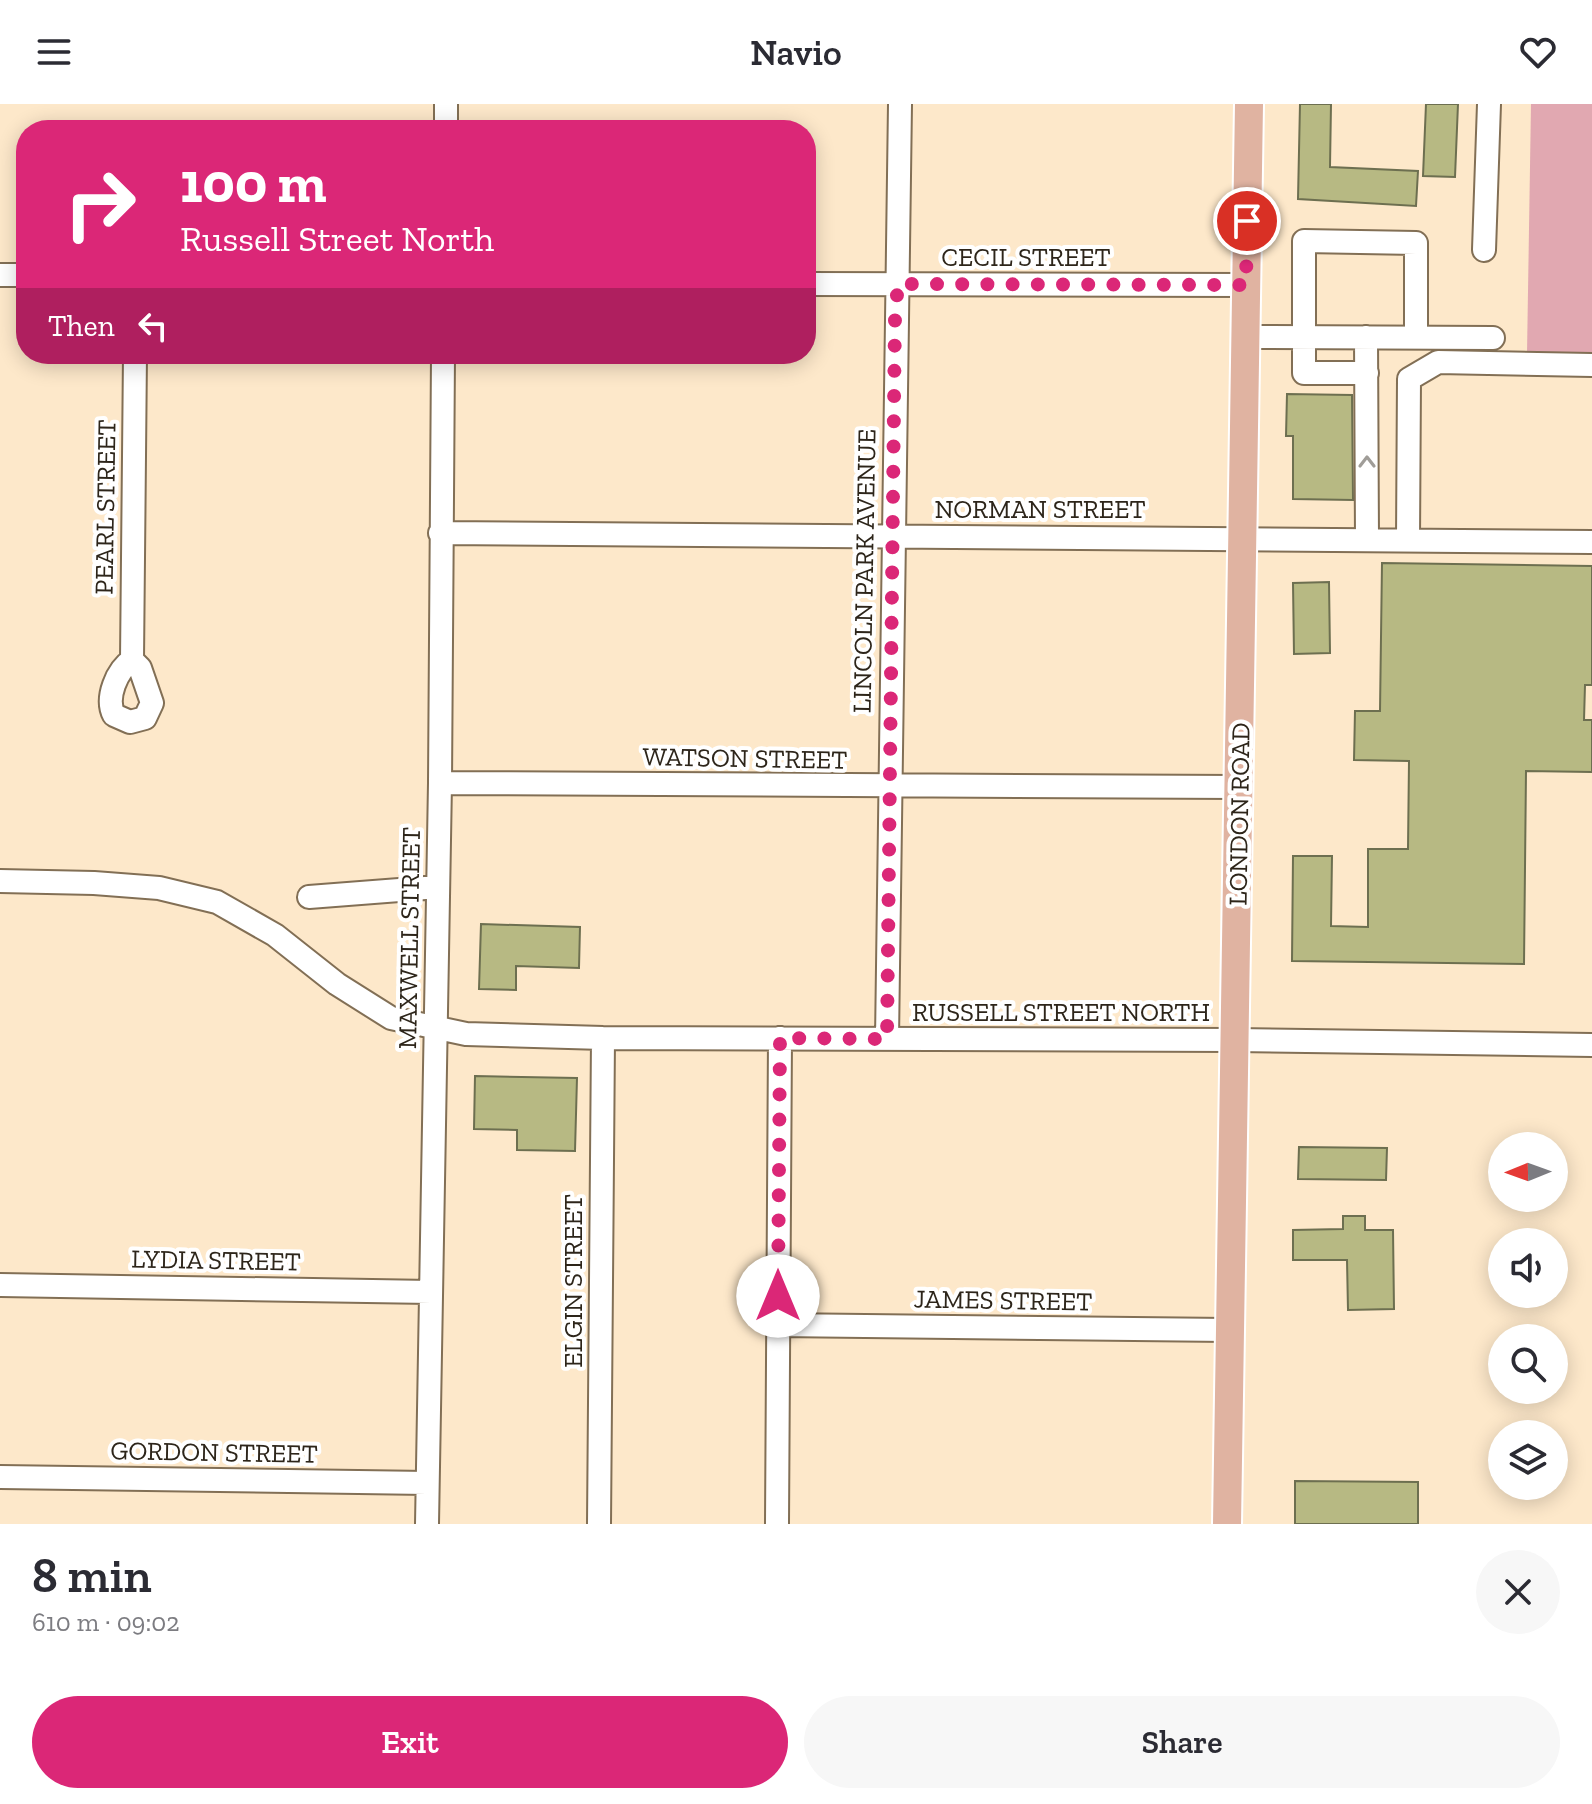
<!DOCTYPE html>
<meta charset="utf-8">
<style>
body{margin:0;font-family:"Zilla Slab",serif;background:#f7f7f7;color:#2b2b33;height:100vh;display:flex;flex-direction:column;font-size:30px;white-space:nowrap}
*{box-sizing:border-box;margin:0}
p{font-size:26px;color:#7c7c81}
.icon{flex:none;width:44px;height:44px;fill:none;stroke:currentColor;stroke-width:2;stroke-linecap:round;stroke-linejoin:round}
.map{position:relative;height:1420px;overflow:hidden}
.drawer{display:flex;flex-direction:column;background:#fff;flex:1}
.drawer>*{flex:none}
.top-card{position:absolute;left:16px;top:16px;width:800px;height:244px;border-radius:32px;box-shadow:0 4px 20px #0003;background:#db2777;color:#fff;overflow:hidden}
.needle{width:52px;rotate:269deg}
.controls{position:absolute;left:1488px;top:1028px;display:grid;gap:16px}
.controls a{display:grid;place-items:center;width:80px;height:80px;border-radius:50%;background:#fff;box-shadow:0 4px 20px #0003;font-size:40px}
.pin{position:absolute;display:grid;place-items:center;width:68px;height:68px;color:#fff;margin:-34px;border:4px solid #fff;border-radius:50%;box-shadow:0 2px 8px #0007}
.me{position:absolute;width:88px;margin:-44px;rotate:0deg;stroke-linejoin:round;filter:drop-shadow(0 0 6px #0008)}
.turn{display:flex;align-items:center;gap:28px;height:168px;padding:0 32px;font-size:36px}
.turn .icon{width:104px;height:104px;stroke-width:2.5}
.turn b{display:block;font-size:56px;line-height:68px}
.then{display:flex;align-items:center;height:76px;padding:0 32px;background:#0003;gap:16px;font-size:30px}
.round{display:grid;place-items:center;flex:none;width:84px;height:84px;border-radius:42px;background:#f7f7f7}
.summary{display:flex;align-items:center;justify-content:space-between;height:136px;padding:0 32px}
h1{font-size:48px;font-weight:600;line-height:60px}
.button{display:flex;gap:16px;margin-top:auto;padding:16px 32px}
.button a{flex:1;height:92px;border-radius:48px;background:#db2777;color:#fff;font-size:32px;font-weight:600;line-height:92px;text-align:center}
.button a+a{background:#f7f7f7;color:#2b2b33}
header{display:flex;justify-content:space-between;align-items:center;height:104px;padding:0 32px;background:#fff;font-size:36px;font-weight:600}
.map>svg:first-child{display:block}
</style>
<header><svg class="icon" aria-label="menu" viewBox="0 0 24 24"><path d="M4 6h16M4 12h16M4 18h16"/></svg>Navio<svg class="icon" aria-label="heart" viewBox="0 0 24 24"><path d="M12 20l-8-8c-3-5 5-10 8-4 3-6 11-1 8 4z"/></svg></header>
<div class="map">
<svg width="1592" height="1420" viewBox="0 0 1592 1420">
<rect width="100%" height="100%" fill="#fde8ca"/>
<path fill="#e1a8b1" d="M 1531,0 L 1592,0 L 1592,251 L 1527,250 Z"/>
<path fill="#b7b983" stroke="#6d6f50" stroke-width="2" d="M 1300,0 L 1331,0 L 1330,63 L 1418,67 L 1416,102 L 1298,95 Z
M 1426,0 L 1458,0 L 1455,73 L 1423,72 Z
M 1287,290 L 1352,291 L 1353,396 L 1293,395 L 1293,332 L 1286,332 Z
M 1382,459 L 1592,462 L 1592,581 L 1585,581 L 1584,616 L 1592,616 L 1592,668 L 1526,667 L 1524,860 L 1292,857 L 1293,752 L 1332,752 L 1331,822 L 1368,823 L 1368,745 L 1408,745 L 1409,657 L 1354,656 L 1355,607 L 1380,607 Z
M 1329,478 L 1330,549 L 1294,550 L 1293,479 Z
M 481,820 L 580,823 L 579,864 L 516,862 L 516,886 L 479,885 Z
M 475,972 L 577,974 L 575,1047 L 517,1046 L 517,1026 L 474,1025 Z
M 1299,1043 L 1387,1044 L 1386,1076 L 1298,1075 Z
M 1343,1112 L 1365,1112 L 1365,1126 L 1393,1126 L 1394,1205 L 1348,1206 L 1347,1156 L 1293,1156 L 1293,1126 L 1343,1125 Z
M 1295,1377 L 1418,1378 L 1418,1420 L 1295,1420 Z"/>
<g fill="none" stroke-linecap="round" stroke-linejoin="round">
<g stroke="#826f55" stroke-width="26">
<path id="minor" d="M 446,26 L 446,0
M 1484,146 L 1489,0
M 0,171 L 26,171
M 806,180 L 1246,181
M 1245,233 L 1493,234
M 1366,233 L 1367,436
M 1367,269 L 1304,269 L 1304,137 L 1416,139 L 1416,233
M 440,429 L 1592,438
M 1408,436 L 1409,275 L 1438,258 L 1592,261
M 132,556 L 140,564 L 152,599 L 145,614 L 130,618 L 114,611 C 105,594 117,566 132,556 L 135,250
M 440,679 L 1240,683
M 0,777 L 94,779 L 159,784 L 217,798 L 275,831 L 337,880 L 391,914 L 466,930 L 603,934 L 1235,936 L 1592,941
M 309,793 L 438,783
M 887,935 L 900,0
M 0,1181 L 431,1188
M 778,1221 L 1228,1226
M 0,1373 L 427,1379
M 427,1420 L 440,679 L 443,250
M 599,1420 L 603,934
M 777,1420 L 780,934"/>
</g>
<g stroke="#fff" stroke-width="32">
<path id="major" d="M 1227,1420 L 1249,0"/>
</g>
<use href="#minor" stroke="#fff" stroke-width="22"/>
<use href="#major" stroke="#e0b3a1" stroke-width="28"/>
</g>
<defs><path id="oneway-chevron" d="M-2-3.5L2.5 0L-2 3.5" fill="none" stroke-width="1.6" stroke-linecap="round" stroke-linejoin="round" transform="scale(2)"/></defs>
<use stroke="#a09d98" href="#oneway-chevron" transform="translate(1367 358) rotate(-90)"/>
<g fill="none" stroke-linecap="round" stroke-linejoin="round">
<path stroke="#db2777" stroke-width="14" stroke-dasharray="0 25.2" d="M 778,1192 L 780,934 L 887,935 L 895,213 L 898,180 L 1246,181 L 1247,117"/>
</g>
<g text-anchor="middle" stroke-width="8" stroke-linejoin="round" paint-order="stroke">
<g font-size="26" fill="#2d251a" stroke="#fff">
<text x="1026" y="162">CECIL STREET</text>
<text transform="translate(105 403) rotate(-89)" y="9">PEARL STREET</text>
<text x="1040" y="414">NORMAN STREET</text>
<text transform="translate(864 467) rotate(-89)" y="9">LINCOLN PARK AVENUE</text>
<text transform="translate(745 654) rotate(1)" y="9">WATSON STREET</text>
<text transform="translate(1239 710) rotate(-89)" y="9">LONDON ROAD</text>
<text transform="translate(409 834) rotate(-89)" y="9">MAXWELL STREET</text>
<text x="1061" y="917">RUSSELL STREET NORTH</text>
<text transform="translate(216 1156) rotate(1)" y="9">LYDIA STREET</text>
<text transform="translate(573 1177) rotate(-90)" y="9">ELGIN STREET</text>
<text transform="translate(1003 1196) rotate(1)" y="9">JAMES STREET</text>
<text transform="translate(214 1348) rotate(1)" y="9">GORDON STREET</text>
</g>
</g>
</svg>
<div class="controls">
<a><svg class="needle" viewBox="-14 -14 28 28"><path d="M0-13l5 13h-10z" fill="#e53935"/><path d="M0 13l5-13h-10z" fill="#7c7c81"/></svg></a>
<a><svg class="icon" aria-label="sound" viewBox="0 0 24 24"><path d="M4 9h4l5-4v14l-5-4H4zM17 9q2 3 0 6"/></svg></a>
<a><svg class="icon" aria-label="search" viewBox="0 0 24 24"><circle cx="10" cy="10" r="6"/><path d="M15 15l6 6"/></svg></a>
<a><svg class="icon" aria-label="layers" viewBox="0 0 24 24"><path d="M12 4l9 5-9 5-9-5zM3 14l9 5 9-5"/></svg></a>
</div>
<div class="pin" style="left:1247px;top:117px;background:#d93025"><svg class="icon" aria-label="arrive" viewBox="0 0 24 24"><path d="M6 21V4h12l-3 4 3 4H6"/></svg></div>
<svg class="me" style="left:778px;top:1192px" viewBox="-20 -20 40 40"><circle r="19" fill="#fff"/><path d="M0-13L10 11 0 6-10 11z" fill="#db2777"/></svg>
<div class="top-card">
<div class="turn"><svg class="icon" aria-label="right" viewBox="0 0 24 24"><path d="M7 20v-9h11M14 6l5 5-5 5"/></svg><div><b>100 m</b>Russell Street North</div></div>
<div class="then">Then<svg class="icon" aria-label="left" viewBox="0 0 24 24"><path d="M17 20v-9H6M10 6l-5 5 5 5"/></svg></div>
</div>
</div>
<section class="drawer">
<div class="summary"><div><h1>8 min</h1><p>610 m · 09:02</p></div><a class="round"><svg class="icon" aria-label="close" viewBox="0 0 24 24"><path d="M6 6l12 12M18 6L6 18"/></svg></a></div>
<div class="button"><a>Exit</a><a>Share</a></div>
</section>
